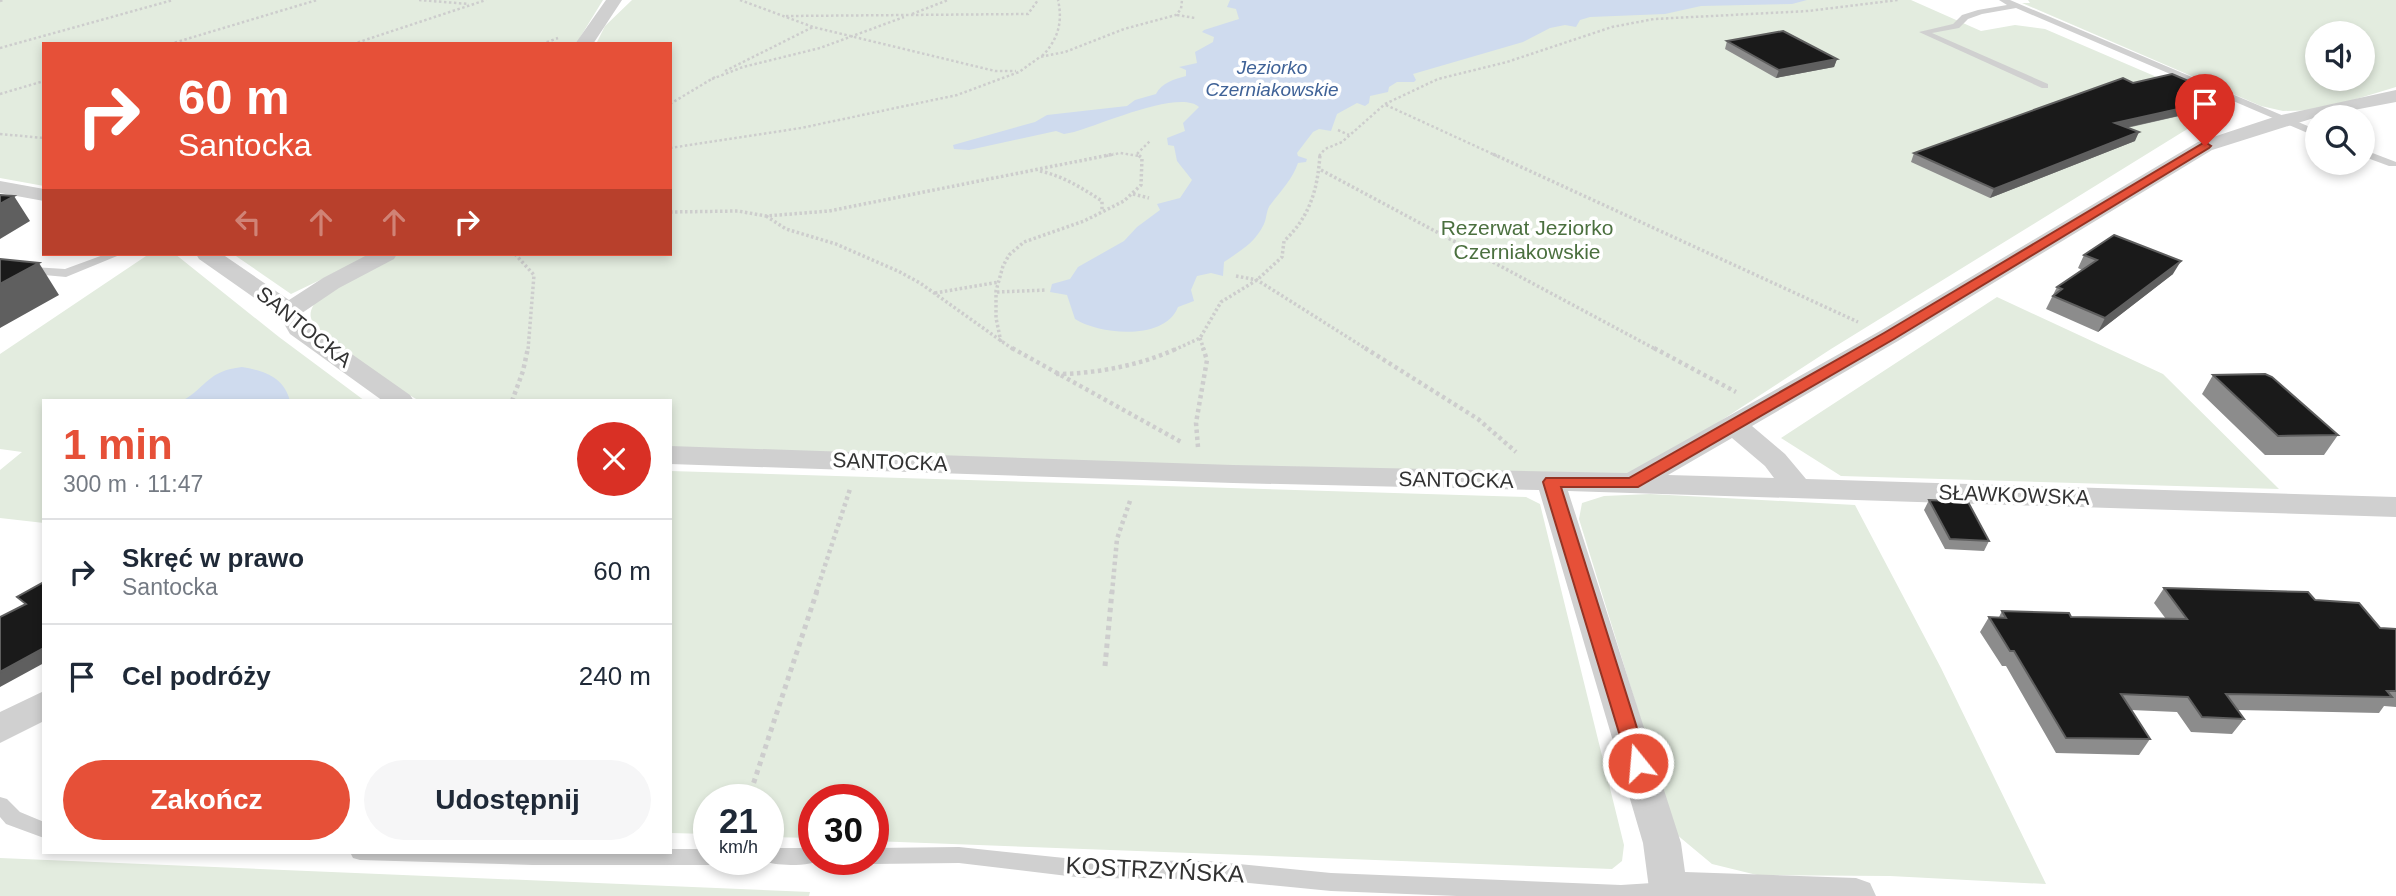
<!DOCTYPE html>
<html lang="pl">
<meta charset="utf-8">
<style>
body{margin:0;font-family:Arial,sans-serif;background:#f6f6f7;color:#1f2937;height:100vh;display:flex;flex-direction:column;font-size:26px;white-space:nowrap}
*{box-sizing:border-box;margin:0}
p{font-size:23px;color:#747a83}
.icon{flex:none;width:38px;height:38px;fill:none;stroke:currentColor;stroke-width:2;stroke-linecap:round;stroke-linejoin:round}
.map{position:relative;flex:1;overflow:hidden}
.panel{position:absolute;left:42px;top:399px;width:630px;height:455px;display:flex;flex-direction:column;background:#fff;border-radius:0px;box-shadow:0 4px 10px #0003}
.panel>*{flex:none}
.top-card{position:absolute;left:42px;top:42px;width:630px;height:214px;border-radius:0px;box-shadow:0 4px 10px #0003;background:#e65038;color:#fff;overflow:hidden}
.tools{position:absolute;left:2305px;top:21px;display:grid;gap:14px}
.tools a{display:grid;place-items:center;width:70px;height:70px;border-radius:50%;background:#fff;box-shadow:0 4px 10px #0003;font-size:35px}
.speed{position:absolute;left:693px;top:784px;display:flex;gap:14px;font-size:35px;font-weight:700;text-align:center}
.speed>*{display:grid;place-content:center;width:91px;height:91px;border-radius:50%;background:#fff;box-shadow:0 4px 10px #0003;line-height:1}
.speed small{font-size:18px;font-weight:400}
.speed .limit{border:10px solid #d22;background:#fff;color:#111}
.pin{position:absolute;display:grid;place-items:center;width:60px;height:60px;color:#fff;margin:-72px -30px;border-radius:50% 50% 50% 0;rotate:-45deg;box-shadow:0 0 7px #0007}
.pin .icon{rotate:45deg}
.me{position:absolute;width:77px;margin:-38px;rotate:343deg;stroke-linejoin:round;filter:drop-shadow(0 0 5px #0008)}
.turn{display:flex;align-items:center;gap:24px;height:147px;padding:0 21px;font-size:32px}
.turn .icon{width:91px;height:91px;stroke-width:2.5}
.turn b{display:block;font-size:49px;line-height:60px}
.lanes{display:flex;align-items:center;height:66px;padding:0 21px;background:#0003;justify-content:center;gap:35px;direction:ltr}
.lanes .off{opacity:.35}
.round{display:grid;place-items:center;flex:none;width:74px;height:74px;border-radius:37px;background:#f6f6f7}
.overview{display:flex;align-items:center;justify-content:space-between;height:119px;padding:0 21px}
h1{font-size:42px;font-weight:700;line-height:52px;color:#e65038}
.cta{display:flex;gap:14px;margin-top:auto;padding:14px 21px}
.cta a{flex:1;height:80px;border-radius:42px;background:#e65038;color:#fff;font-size:28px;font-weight:700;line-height:80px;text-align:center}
.cta a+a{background:#f6f6f7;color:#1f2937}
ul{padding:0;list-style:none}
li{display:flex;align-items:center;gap:21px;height:105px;padding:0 21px;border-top:2px solid #e0e1e3}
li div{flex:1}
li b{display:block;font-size:26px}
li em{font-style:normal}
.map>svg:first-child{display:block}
</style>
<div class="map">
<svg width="2396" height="896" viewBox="0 0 2396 896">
<rect width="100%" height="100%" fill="#fff"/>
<path fill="#e3ecdf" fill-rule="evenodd" d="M 0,0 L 603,0 L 576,44 L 44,44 L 44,186 L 0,178 Z
M 632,0 L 1911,0 L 1981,31 L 2015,25 L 2045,29 L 2194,93 L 2210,115 L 1831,349 L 1651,466 L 1616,483 L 670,458 L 670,401 L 420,401 C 397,388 317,342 311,318 C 309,311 314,304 318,298 L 397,254 L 670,254 L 670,44 L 596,44 L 605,26 Z
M 2028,0 L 2396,0 L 2396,87 L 2320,110 L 2283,111 L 2261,106 L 2022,3 L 2030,3 ZM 2317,33 L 2362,33 L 2362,79 L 2317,79 Z
M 149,254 L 175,254 L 279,337 L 365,401 L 44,401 L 44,523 L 0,518 L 0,470 L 22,452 L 0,449 L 0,354 Z
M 233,254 L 374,254 L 291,294 Z
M 1997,297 L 2163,374 L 2279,489 L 1841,476 L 1781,438 Z
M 670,471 L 1526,497 L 1540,504 L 1624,845 L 1622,861 L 1612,869 L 873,841 L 873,800 L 814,800 L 814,838 L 768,837 L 768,800 L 709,800 L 709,834 L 670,833 Z
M 1650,494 L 1855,505 L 1941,668 L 2046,884 L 1890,876 L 1757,875 L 1712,864 L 1676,834 L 1579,519 L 1582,503 L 1604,496 Z
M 0,858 L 810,892 L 809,896 L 0,896 Z"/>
<path fill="#cfdbee" d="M 1230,0 L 1807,0 L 1792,4 L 1701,6 L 1665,14 L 1590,17 L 1580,20 L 1576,27 L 1565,25 L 1550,28 L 1523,42 L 1413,74 L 1416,80 L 1414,82 L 1397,82 L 1389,87 L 1388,92 L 1370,96 L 1369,103 L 1365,106 L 1357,103 L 1337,114 L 1331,131 L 1319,129 L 1313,132 L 1297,153 L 1298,156 L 1307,159 L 1306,162 L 1298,163 C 1293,178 1281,191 1271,204 C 1266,209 1267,218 1264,224 C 1255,243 1240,251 1224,262 L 1223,276 L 1211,273 L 1197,276 L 1191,290 L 1194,301 L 1178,307 C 1165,341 1100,335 1075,319 L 1067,295 L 1050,292 L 1052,284 L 1070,279 L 1078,267 L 1124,241 L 1137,227 L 1160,210 L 1157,204 L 1180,198 L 1192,180 L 1177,161 L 1174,146 L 1168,145 L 1167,138 L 1185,131 L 1183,123 L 1199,107 C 1179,89 1098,126 1074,132 L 1064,134 L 1056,131 L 969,150 L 954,149 L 953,145 L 1035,122 L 1047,115 L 1127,106 L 1135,100 L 1156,94 C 1161,83 1175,79 1186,76 L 1186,70 L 1179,67 L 1197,63 L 1195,52 L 1213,42 L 1214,37 L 1202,32 L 1204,30 L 1239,19 L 1236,9 L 1227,7 Z
M 242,367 C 265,371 284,377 290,401 L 182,401 C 208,386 207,371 242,367 Z"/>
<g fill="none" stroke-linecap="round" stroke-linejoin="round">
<path stroke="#cdcdcd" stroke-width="2.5" stroke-dasharray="2.5 2.5" stroke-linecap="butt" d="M 419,0 L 469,4
M 740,0 L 813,27 L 995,71 L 1016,71
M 0,1 L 4,0
M 912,14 L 948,0
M 1177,15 L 1195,18
M 786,16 L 1028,14 L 1038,0
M 170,44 L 317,0
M 353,44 L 486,0
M 542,44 L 558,38
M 0,48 L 173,0
M 1042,56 C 1058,40 1063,22 1058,0
M 725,71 L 813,27
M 712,79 L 743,67 L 820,48 L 904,17
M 0,94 L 44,81
M 670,104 L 715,77
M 1386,105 L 1497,156
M 1338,130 L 1349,135
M 0,134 L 44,138
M 670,148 L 801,128 L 957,95 L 1019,72 L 1040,57 L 1065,52 L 1124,29 L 1176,15 L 1181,9 L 1182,0
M 1137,154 L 1150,141
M 1106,156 L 1120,153 L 1139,156
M 1319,156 L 1325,149 L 1342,142 L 1385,104 L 1438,79 L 1507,62 L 1612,27 L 1654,19 L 1808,11 L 1898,0"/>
<path stroke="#cdcdcd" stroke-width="3.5" stroke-dasharray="2.5 2.5" stroke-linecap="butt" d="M 1493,154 L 1858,322
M 1321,170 L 1657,350
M 1040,171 C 1063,176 1082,188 1102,201 L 1102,211
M 1133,194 L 1149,198
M 670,212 L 738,211 L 766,216 L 829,211 L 1114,154
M 766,216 L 786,229 L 836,244 L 898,271 L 920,283 L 1014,350
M 515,254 L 534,275 L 528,350
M 1236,276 L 1257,280 L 1368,350
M 997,292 L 1047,290
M 935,293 L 999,282
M 1200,338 L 1204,350
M 1001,342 L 996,318 L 996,291 L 1003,266 L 1009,255 L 1024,242 L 1084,221 L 1124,201 L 1141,185 L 1142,158 L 1137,154
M 1174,350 L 1200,338 L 1221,302 L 1257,280 L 1282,257 L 1284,241 C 1310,217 1318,188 1320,154"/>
<path stroke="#cdcdcd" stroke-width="4.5" stroke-dasharray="3.5 3.5" stroke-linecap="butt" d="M 1012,348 L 1183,443
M 1365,348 L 1478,419 L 1516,452
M 1654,348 L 1736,392
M 1056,374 C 1095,374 1142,365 1178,348
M 512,401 L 523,371 L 528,348
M 1198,447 L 1196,423 L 1207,360 L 1203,348
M 816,593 L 850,489
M 1112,593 L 1117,539 L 1131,498"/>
<path stroke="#cdcdcd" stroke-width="5" stroke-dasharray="4.5 4.5" stroke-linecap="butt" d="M 1105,666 L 1112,591
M 748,800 L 817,591"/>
<path fill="#d0d0d0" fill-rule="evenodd" d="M 1999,0 L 2010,0 L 2317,130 L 2317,137 L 2016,8 L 1982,14 L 1968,19 L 1959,28 L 1932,33 L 2048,84 L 2048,88 L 2042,88 L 1919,32 L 1953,24 L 1962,15 L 1978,10 L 2007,5 Z
M 2362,149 L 2396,162 L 2396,166 L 2389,166 L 2362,156 Z
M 106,254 L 122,254 L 66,277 L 0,271 L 0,265 L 65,269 Z
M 0,797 L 7,799 L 20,812 L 44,822 L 44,838 L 6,824 L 0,817 Z
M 959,847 L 1084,860 L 1208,861 L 1331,873 L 1621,885 L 1668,882 L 1675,885 L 1679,896 L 1457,896 L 1331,891 L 1208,879 L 1084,878 L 959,863 L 873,864 L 865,859 L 873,859 L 873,848 Z
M 768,848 L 814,848 L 814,859 L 822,859 C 813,867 769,867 760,859 L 768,859 Z
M 670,849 L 709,849 L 709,859 L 718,859 L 716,863 L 709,865 L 533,865 L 360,860 L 353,858 L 350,852 L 670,852 Z"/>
<path fill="#d0d0d0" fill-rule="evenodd" d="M 606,0 L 622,0 L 593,44 L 575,44 Z
M 2396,90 L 2396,102 L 2317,117 L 2212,150 L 1898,341 L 1752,426 L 1785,454 L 1806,479 L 2396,497 L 2396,517 L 1568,491 L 1681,843 L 1685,872 L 1856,878 L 1870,883 L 1876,896 L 1650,896 L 1643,843 L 1539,490 L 1233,483 L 670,464 L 670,446 L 1233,465 L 1627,473 L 1880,331 L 2198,142 L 2277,116 ZM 1732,438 L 1765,466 L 1774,478 L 1668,475 Z
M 0,181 L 44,189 L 44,201 L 0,193 Z
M 196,254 L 222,254 L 289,300 L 323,278 L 369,254 L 397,254 L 394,259 L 339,288 L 302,313 L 309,324 L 410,395 L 414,401 L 383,401 L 290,334 L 279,315 L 199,259 Z
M 44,691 L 44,721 L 0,743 L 0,712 Z"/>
</g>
<path fill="#8c8c8c" d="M 1727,41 L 1837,59 L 1834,67 L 1776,78 L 1725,49 Z
M 2133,83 L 2223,106 L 2127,128 L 2135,141 L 1990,198 L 1911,162 L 1914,153 Z
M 2084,255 L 2173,274 L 2098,332 L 2046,309 L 2057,287 L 2082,270 L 2078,268 Z
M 2213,375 L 2338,435 L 2324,455 L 2265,455 L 2202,394 Z
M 1929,500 L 1989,541 L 1984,551 L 1945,549 L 1924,510 Z
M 2164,588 L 2315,600 L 2380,628 L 2396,629 L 2396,707 L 2384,706 L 2379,713 L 2237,710 L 2244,719 L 2232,734 L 2191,732 L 2177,712 L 2131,710 L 2150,739 L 2139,755 L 2056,753 L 2006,666 L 2002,666 L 1980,632 L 1989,617 L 1999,617 L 2002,611 L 2071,617 L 2166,619 L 2154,603 Z"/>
<path fill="#5f5f5f" d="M 1837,59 L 1834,67 L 1776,78 L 1779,70 Z
M 2228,98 L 2223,106 L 2111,131 L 2115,123 Z
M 2139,132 L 2135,141 L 1990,198 L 1994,189 Z
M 14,196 L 30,221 L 0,239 L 0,204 Z
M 2181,261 L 2173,274 L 2098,332 L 2105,318 Z
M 39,263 L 59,295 L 0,328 L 0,284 Z
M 44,648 L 44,663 L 0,687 L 0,672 Z"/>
<path fill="#1a1a1a" stroke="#5f5f5f" stroke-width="2" d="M 1783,31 L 1837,59 L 1779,70 L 1727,41 Z
M 2172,74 L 2228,98 L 2115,123 L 2139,132 L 1994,189 L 1914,153 L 2123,78 L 2133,83 Z
M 0,195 L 14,196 L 0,204 Z
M 2114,235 L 2181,261 L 2105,318 L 2053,296 L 2062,289 L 2057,287 L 2097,260 L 2084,255 Z
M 0,259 L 39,263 L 0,284 Z
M 2265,374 L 2272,377 L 2338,435 L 2278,436 L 2213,375 Z
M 1929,500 L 1968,502 L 1989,541 L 1950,539 Z
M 44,582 L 44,648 L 0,672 L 0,617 L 26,604 L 17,597 Z
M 2164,588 L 2308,592 L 2315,600 L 2359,603 L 2380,628 L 2396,629 L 2396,691 L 2387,691 L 2392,697 L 2226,694 L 2244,719 L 2202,717 L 2188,697 L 2121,694 L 2150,739 L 2066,738 L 2014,651 L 2010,651 L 1989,617 L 2006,618 L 2002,611 L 2069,613 L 2071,617 L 2187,619 Z"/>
<path fill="#e65038" stroke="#963424" stroke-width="2" d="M 2205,142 L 2211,146 L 2209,148 L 1894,339 L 1638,487 L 1561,487 L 1648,763 L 1645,769 L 1638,771 L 1630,769 L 1543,482 L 1546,478 L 1629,478 L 1884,333 Z"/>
<g text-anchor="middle" stroke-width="7" stroke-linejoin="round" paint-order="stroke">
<g font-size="19" font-style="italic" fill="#3f6297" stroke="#fff">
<text x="1272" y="74">Jeziorko<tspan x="1272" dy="22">Czerniakowskie</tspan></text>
</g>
<g font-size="21" fill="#4b703f" stroke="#fff">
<text x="1527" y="235">Rezerwat Jeziorko<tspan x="1527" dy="24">Czerniakowskie</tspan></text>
</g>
<g font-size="21" fill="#333" stroke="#fff">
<text transform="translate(304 327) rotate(39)" y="7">SANTOCKA</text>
<text transform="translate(890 462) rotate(2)" y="7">SANTOCKA</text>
<text transform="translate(1456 480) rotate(1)" y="7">SANTOCKA</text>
<text transform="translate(2014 495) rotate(2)" y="7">SŁAWKOWSKA</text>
</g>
<g font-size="24" fill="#333" stroke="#fff">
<text transform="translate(1155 870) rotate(3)" y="8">KOSTRZYŃSKA</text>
</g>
</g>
</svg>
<div class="tools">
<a><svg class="icon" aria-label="sound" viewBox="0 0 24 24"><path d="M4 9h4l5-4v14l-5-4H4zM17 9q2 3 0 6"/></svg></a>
<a><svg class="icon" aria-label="search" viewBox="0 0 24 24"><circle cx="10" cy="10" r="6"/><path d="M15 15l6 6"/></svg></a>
</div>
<div class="speed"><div>21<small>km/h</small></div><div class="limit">30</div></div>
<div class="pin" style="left:2205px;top:146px;background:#d93025"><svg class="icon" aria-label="arrive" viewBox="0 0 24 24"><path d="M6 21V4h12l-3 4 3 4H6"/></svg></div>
<svg class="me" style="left:1638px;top:763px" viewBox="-20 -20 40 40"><circle r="17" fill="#e65038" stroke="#fff" stroke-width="3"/><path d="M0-11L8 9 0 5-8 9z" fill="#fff"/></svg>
<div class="top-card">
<div class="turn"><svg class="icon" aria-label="right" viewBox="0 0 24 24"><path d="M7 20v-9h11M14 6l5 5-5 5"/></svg><div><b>60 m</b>Santocka</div></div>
<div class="lanes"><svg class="icon off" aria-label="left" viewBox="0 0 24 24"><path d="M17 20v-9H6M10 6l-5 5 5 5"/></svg><svg class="icon off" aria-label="ahead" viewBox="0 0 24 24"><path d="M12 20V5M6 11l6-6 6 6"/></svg><svg class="icon off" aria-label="ahead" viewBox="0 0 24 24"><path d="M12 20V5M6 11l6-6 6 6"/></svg><svg class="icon" aria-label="right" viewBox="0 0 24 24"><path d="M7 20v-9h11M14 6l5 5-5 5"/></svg></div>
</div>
<section class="panel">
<div class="overview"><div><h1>1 min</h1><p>300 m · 11:47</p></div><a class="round" style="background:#d93025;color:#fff"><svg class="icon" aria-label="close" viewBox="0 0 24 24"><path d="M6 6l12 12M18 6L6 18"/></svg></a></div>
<ul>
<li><svg class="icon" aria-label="right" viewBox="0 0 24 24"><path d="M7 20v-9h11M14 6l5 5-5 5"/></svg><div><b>Skręć w prawo</b><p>Santocka</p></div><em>60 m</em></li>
<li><svg class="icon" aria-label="arrive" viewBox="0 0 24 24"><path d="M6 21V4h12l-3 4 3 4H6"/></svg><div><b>Cel podróży</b></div><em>240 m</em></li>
</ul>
<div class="cta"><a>Zakończ</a><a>Udostępnij</a></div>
</section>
</div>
